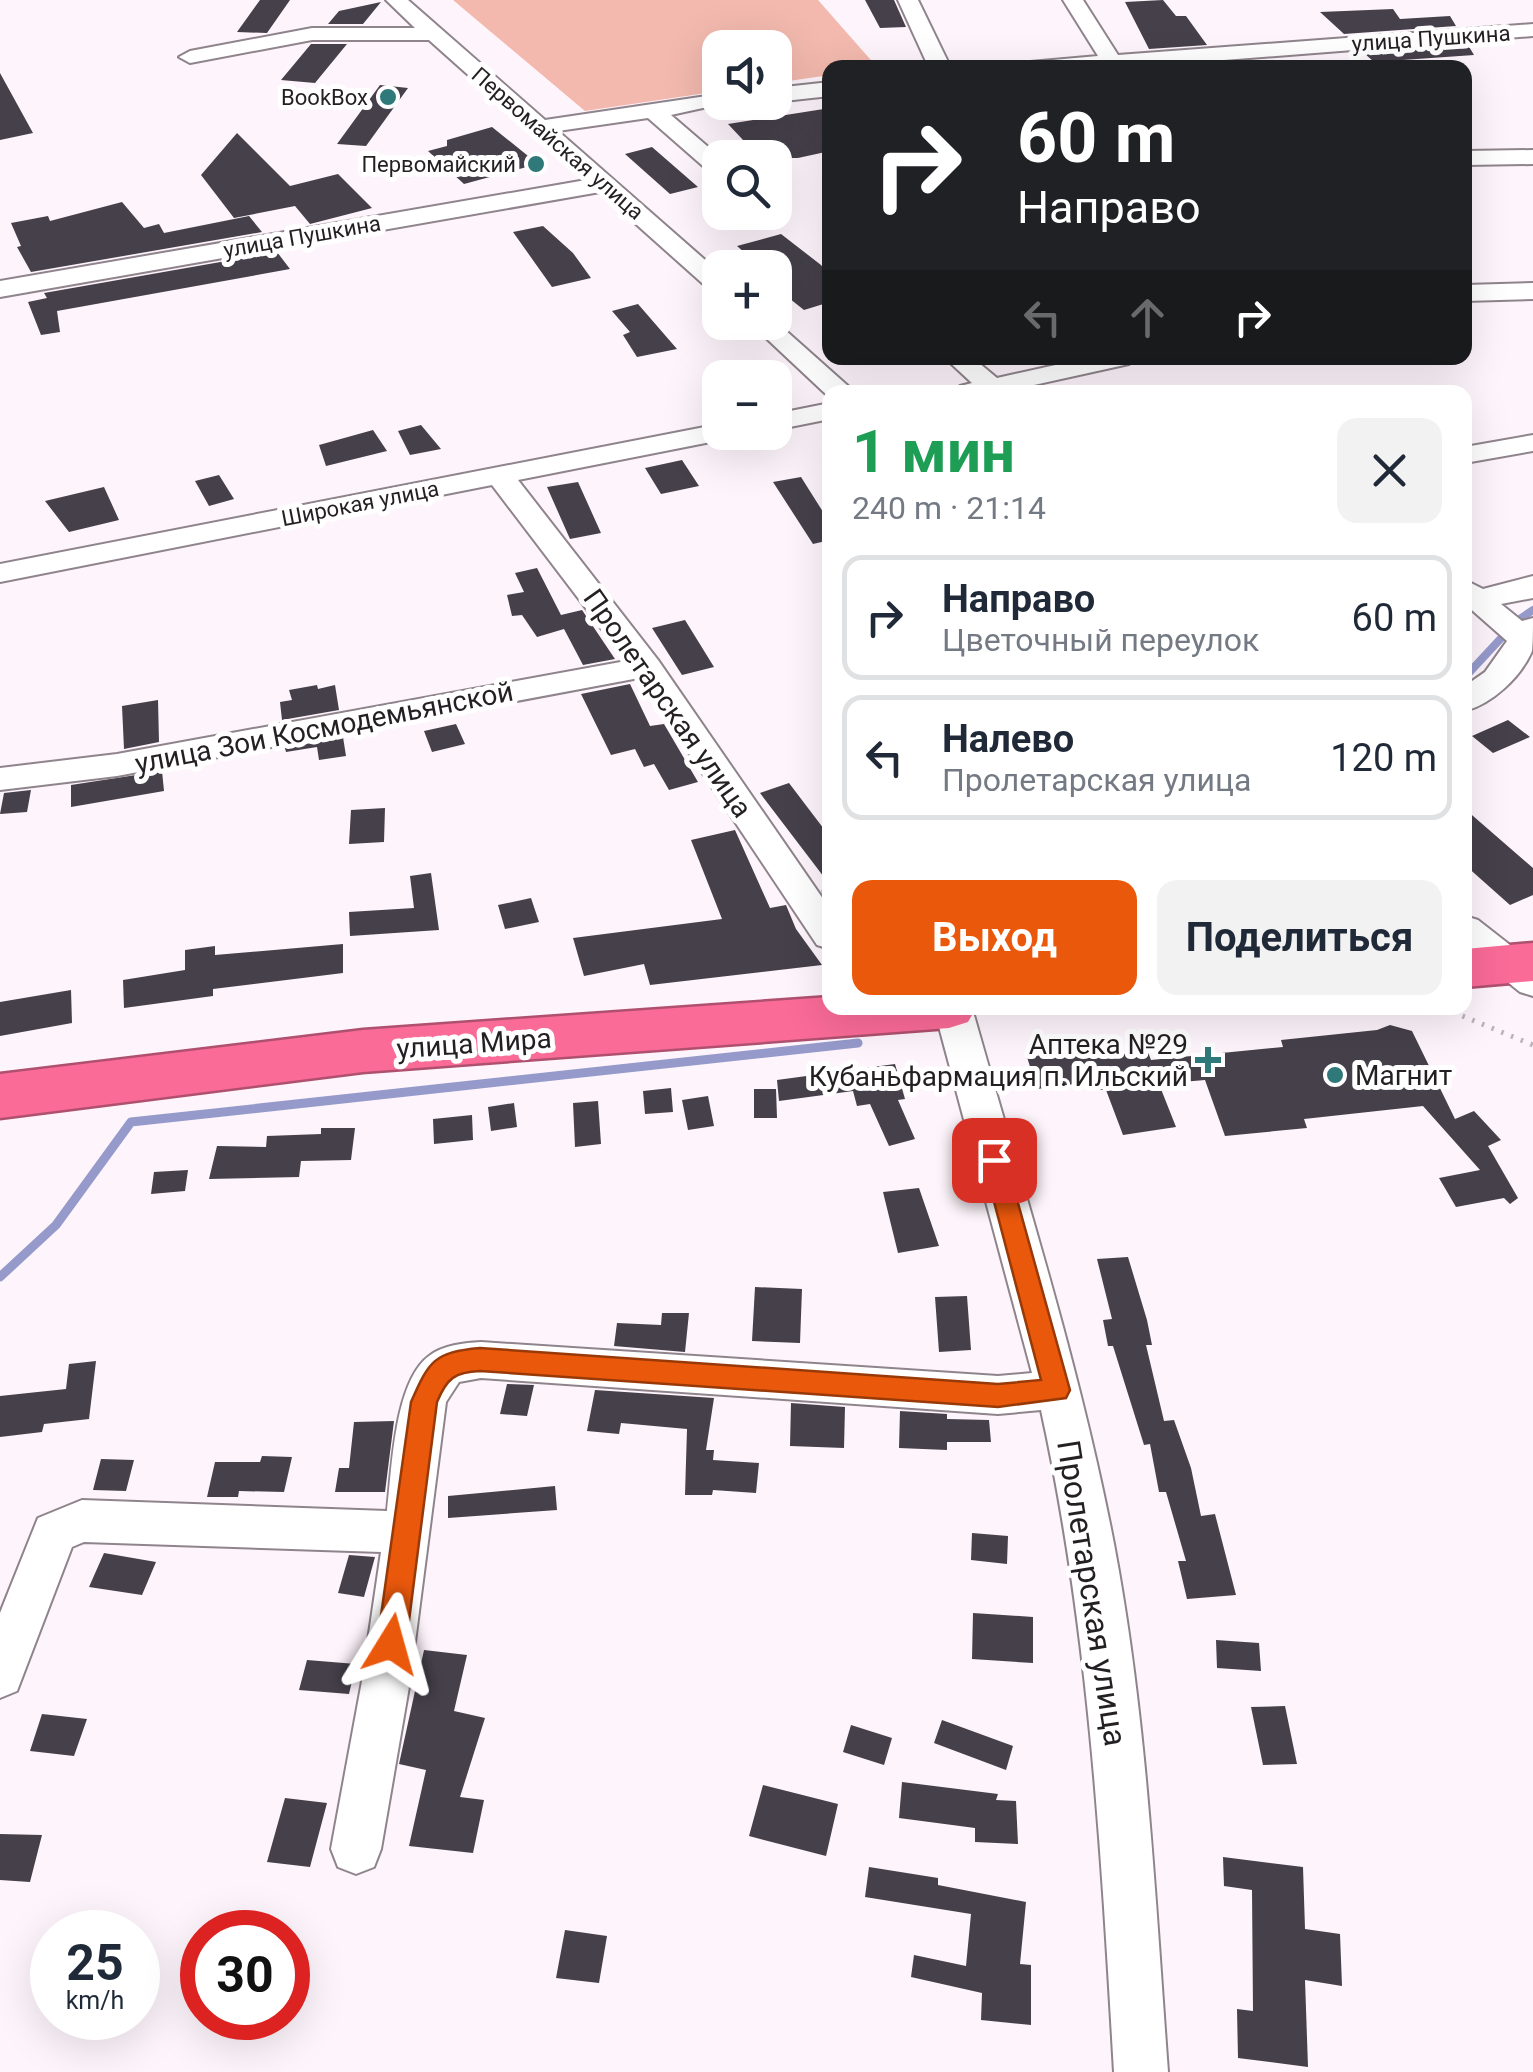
<!DOCTYPE html>
<html lang="ru">
<meta charset="utf-8">
<style>
body{margin:0;font-family:Roboto,sans-serif;background:#f2f2f3;color:#1f2937;height:100vh;display:flex;flex-direction:column;font-size:38px;white-space:nowrap}
*{box-sizing:border-box;margin:0}
p{font-size:32px;color:#747a83}
.icon{flex:none;width:55px;height:55px;fill:none;stroke:currentColor;stroke-width:2;stroke-linecap:round;stroke-linejoin:round}
.map{position:relative;flex:1;overflow:hidden}
.sheet{position:absolute;left:822px;top:385px;width:650px;height:630px;display:flex;flex-direction:column;background:#fff;border-radius:20px;box-shadow:0 10px 40px #0002}
.sheet>*{flex:none}
.banner{position:absolute;left:822px;top:60px;width:650px;height:305px;border-radius:20px;box-shadow:0 10px 40px #0002;background:#202124;color:#fff;overflow:hidden}
.buttons{position:absolute;left:702px;top:30px;display:grid;gap:20px}
.buttons a{display:grid;place-items:center;width:90px;height:90px;border-radius:20px;background:#fff;box-shadow:0 10px 40px #0002;font-size:50px}
.speed{position:absolute;left:30px;top:1910px;display:flex;gap:20px;font-size:50px;font-weight:700;text-align:center}
.speed>*{display:grid;place-content:center;width:130px;height:130px;border-radius:50%;background:#fff;box-shadow:0 10px 40px #0002;line-height:1}
.speed small{font-size:25px;font-weight:400}
.speed .limit{border:15px solid #d22;background:#fff;color:#111}
.pin{position:absolute;display:grid;place-items:center;width:85px;height:85px;color:#fff;margin:-42px;border-radius:20px;box-shadow:0 5px 15px #0006}
.me{position:absolute;width:110px;margin:-55px;rotate:8deg;stroke-linejoin:round;filter:drop-shadow(0 0 8px #0008)}
.turn{display:flex;align-items:center;gap:35px;height:210px;padding:0 30px;font-size:45px}
.turn .icon{width:130px;height:130px;stroke-width:2.5}
.turn b{display:block;font-size:70px;line-height:85px}
.lanes{display:flex;align-items:center;height:95px;padding:0 30px;background:#0003;justify-content:center;gap:50px;direction:ltr}
.lanes .off{opacity:.35}
.round{display:grid;place-items:center;flex:none;width:105px;height:105px;border-radius:20px;background:#f2f2f3}
.head{display:flex;align-items:center;justify-content:space-between;height:170px;padding:0 30px}
h1{font-size:60px;font-weight:700;line-height:75px;color:#1e9e55}
.primary-button{display:flex;gap:20px;margin-top:auto;padding:20px 30px}
.primary-button a{flex:1;height:115px;border-radius:20px;background:#ea580c;color:#fff;font-size:40px;font-weight:700;line-height:115px;text-align:center}
.primary-button a+a{background:#f2f2f3;color:#1f2937}
ul{padding:0;list-style:none}
li{display:flex;align-items:center;gap:30px;height:125px;margin:0 20px 15px;padding:0 10px;border:5px solid #e0e1e3;border-radius:20px}
li div{flex:1}
li b{display:block;font-size:38px}
li em{font-style:normal}
.map>svg:first-child{display:block}
</style>
<div class="map">
<svg width="1533" height="2072" viewBox="0 0 1533 2072">
<rect width="100%" height="100%" fill="#fef4fb"/>
<path fill="#f3b9ae" d="M 453,0 L 818,0 L 877,67 L 830,68 L 830,75 L 775,83 L 775,48 L 720,48 L 720,91 L 585,111 Z"/>
<g fill="none" stroke-linecap="round" stroke-linejoin="round">
<path stroke="#959acb" stroke-width="8" d="M 1514,623 L 1533,610
M 1465,677 L 1505,634"/>
<path stroke="#959acb" stroke-width="9" d="M 826,891 L 830,889
M 0,1277 L 56,1225 L 131,1122 L 858,1043"/>
</g>
<path fill="#45404a" d="M 260,0 L 290,0 L 267,33 L 237,32 Z
M 865,0 L 894,0 L 906,27 L 880,28 Z
M 1163,0 L 1176,16 L 1186,16 L 1207,45 L 1149,49 L 1125,2 Z
M 381,2 L 363,24 L 328,24 L 339,11 Z
M 1393,9 L 1400,19 L 1450,16 L 1456,26 L 1344,34 L 1320,12 Z
M 311,44 L 347,44 L 315,83 L 281,80 Z
M 1468,45 L 1474,55 L 1374,62 L 1364,53 Z
M 0,73 L 33,133 L 0,140 Z
M 380,85 L 408,88 L 366,146 L 337,144 Z
M 830,108 L 830,151 L 798,158 L 760,158 L 728,124 Z
M 492,127 L 538,164 L 464,184 L 428,151 L 447,146 L 447,140 Z
M 237,133 L 290,186 L 338,174 L 372,208 L 310,224 L 295,206 L 234,218 L 201,175 Z
M 652,147 L 698,187 L 670,194 L 625,154 Z
M 122,202 L 144,228 L 159,224 L 164,233 L 249,216 L 262,232 L 31,272 L 17,247 L 21,246 L 11,223 L 48,216 L 50,221 Z
M 543,226 L 573,253 L 591,278 L 552,287 L 513,232 Z
M 781,234 L 821,265 L 830,278 L 830,302 L 804,310 L 775,287 L 775,268 L 762,268 L 737,246 Z
M 277,252 L 290,269 L 57,311 L 60,332 L 41,335 L 28,302 L 47,298 L 44,293 Z
M 638,304 L 677,349 L 637,357 L 623,335 L 630,332 L 612,311 Z
M 421,425 L 441,449 L 410,455 L 398,431 Z
M 373,430 L 387,451 L 326,466 L 319,445 Z
M 682,460 L 699,486 L 661,494 L 645,468 Z
M 219,475 L 234,499 L 209,506 L 195,481 Z
M 801,477 L 830,523 L 830,540 L 813,544 L 773,482 Z
M 578,482 L 601,533 L 570,539 L 547,487 Z
M 104,487 L 119,520 L 69,532 L 45,501 Z
M 537,568 L 561,615 L 582,610 L 615,659 L 583,665 L 564,629 L 537,637 L 522,615 L 512,616 L 507,595 L 524,592 L 515,573 Z
M 685,620 L 714,667 L 682,675 L 652,628 Z
M 630,684 L 650,726 L 664,724 L 698,782 L 669,790 L 654,764 L 644,767 L 635,749 L 611,755 L 581,694 Z
M 317,685 L 318,689 L 335,685 L 339,710 L 282,720 L 280,702 L 292,700 L 289,690 Z
M 158,700 L 159,742 L 124,749 L 122,706 Z
M 1508,720 L 1530,737 L 1493,753 L 1472,736 Z
M 456,724 L 465,744 L 432,752 L 424,731 Z
M 343,737 L 346,756 L 319,760 L 317,747 L 286,752 L 285,748 Z
M 162,771 L 164,791 L 71,807 L 71,785 Z
M 789,783 L 830,837 L 830,885 L 760,793 Z
M 31,790 L 27,812 L 0,814 L 4,793 Z
M 385,808 L 384,842 L 349,844 L 351,810 Z
M 1465,809 L 1533,868 L 1533,895 L 1510,905 L 1465,865 Z
M 735,830 L 770,908 L 786,905 L 796,929 L 822,965 L 650,985 L 644,964 L 584,976 L 573,938 L 722,919 L 691,840 Z
M 431,873 L 439,930 L 350,936 L 349,912 L 414,908 L 410,876 Z
M 531,898 L 539,922 L 505,929 L 498,905 Z
M 343,944 L 343,973 L 213,989 L 213,996 L 124,1008 L 123,980 L 185,970 L 185,950 L 215,946 L 215,955 Z
M 71,990 L 72,1023 L 0,1036 L 0,1002 Z
M 1390,1025 L 1412,1031 L 1455,1119 L 1474,1111 L 1501,1140 L 1488,1146 L 1518,1198 L 1510,1204 L 1504,1198 L 1456,1207 L 1439,1178 L 1480,1170 L 1423,1106 L 1304,1119 L 1307,1128 L 1225,1136 L 1205,1080 L 1159,1084 L 1176,1127 L 1123,1135 L 1106,1090 L 1100,1090 L 1097,1081 L 1037,1089 L 1027,1057 L 1078,1051 L 1080,1058 L 1148,1052 L 1151,1060 L 1283,1047 L 1281,1040 L 1377,1030 Z
M 895,1064 L 905,1099 L 898,1100 L 915,1139 L 889,1146 L 870,1104 L 857,1106 L 853,1091 L 779,1101 L 777,1080 Z
M 671,1088 L 673,1112 L 645,1114 L 643,1091 Z
M 754,1089 L 776,1089 L 777,1118 L 754,1118 Z
M 708,1096 L 714,1126 L 688,1130 L 682,1100 Z
M 598,1101 L 601,1144 L 575,1147 L 573,1103 Z
M 514,1103 L 517,1127 L 491,1131 L 488,1107 Z
M 472,1115 L 473,1140 L 434,1144 L 433,1119 Z
M 321,1128 L 355,1128 L 351,1160 L 301,1161 L 299,1177 L 209,1179 L 217,1146 L 266,1147 L 267,1136 L 321,1134 Z
M 188,1170 L 185,1191 L 151,1194 L 154,1172 Z
M 919,1188 L 939,1246 L 898,1253 L 883,1192 Z
M 1128,1257 L 1147,1320 L 1152,1345 L 1146,1345 L 1164,1421 L 1174,1420 L 1191,1468 L 1201,1516 L 1215,1514 L 1236,1595 L 1187,1599 L 1178,1561 L 1186,1561 L 1166,1492 L 1159,1492 L 1150,1444 L 1144,1445 L 1113,1346 L 1108,1346 L 1103,1320 L 1112,1319 L 1097,1259 Z
M 755,1287 L 802,1289 L 800,1343 L 752,1341 Z
M 967,1296 L 971,1350 L 939,1352 L 935,1297 Z
M 662,1313 L 689,1313 L 685,1352 L 614,1346 L 617,1323 L 661,1325 Z
M 96,1361 L 89,1419 L 44,1424 L 42,1432 L 0,1437 L 0,1396 L 66,1389 L 69,1364 Z
M 507,1384 L 534,1385 L 527,1416 L 500,1414 Z
M 595,1390 L 714,1398 L 706,1450 L 714,1450 L 713,1460 L 759,1463 L 756,1493 L 713,1490 L 712,1495 L 685,1495 L 687,1429 L 621,1423 L 619,1434 L 587,1431 Z
M 791,1403 L 845,1407 L 844,1448 L 790,1446 Z
M 900,1411 L 947,1414 L 947,1419 L 989,1420 L 991,1442 L 947,1442 L 947,1450 L 899,1448 Z
M 394,1421 L 385,1492 L 335,1492 L 339,1468 L 349,1468 L 354,1422 Z
M 262,1456 L 292,1457 L 284,1492 L 239,1491 L 238,1497 L 207,1497 L 215,1462 L 260,1462 Z
M 101,1459 L 134,1460 L 126,1491 L 93,1490 Z
M 555,1486 L 557,1510 L 448,1518 L 448,1496 Z
M 972,1533 L 1008,1536 L 1007,1564 L 971,1560 Z
M 104,1553 L 156,1562 L 142,1595 L 89,1587 Z
M 349,1555 L 375,1557 L 364,1597 L 338,1593 Z
M 973,1613 L 1033,1617 L 1033,1663 L 972,1659 Z
M 1216,1640 L 1259,1643 L 1261,1671 L 1217,1668 Z
M 424,1650 L 467,1655 L 454,1711 L 485,1718 L 460,1797 L 484,1800 L 473,1853 L 409,1846 L 426,1770 L 399,1764 Z
M 307,1660 L 356,1664 L 349,1694 L 299,1690 Z
M 1285,1706 L 1297,1764 L 1263,1765 L 1251,1707 Z
M 42,1714 L 87,1719 L 74,1756 L 30,1751 Z
M 942,1720 L 1013,1746 L 1006,1770 L 934,1743 Z
M 851,1725 L 892,1738 L 884,1765 L 843,1752 Z
M 902,1782 L 998,1794 L 996,1800 L 1016,1801 L 1018,1844 L 975,1842 L 975,1828 L 899,1818 Z
M 763,1785 L 838,1804 L 826,1856 L 749,1836 Z
M 285,1798 L 327,1803 L 310,1867 L 267,1862 Z
M 0,1834 L 42,1835 L 30,1882 L 0,1880 Z
M 1223,1857 L 1303,1867 L 1305,1929 L 1340,1934 L 1342,1986 L 1305,1980 L 1308,2067 L 1238,2058 L 1237,2009 L 1253,2011 L 1252,1890 L 1224,1886 Z
M 869,1867 L 938,1878 L 938,1885 L 1026,1902 L 1020,1964 L 1031,1965 L 1031,2025 L 981,2020 L 982,1993 L 911,1977 L 914,1955 L 966,1966 L 971,1914 L 865,1897 Z
M 565,1930 L 607,1936 L 599,1983 L 556,1978 Z"/>
<g fill="none" stroke-linecap="round" stroke-linejoin="round">
<g stroke="#8f848c" stroke-width="4">
<path id="minor" d="M 386,0 L 408,0 L 545,120 L 720,94 L 720,102 L 730,102 L 671,115 L 721,158 L 720,176 L 712,174 L 648,118 L 558,131 L 720,273 L 720,294 L 711,291 L 600,192 L 0,297 L 0,281 L 586,180 L 429,40 L 312,40 L 190,63 L 179,57 L 190,51 L 312,28 L 415,28 Z
M 898,0 L 918,0 L 951,68 L 929,68 Z
M 1063,0 L 1083,0 L 1118,55 L 1533,24 L 1533,36 L 1121,68 L 1020,68 L 1030,62 L 1098,56 Z
M 830,82 L 830,96 L 775,102 L 775,88 Z
M 1533,150 L 1533,164 L 1465,165 L 1465,151 Z
M 1533,283 L 1533,299 L 1465,301 L 1465,285 Z
M 775,321 L 848,386 L 852,392 L 830,392 L 830,398 L 749,322 Z
M 945,358 L 973,358 L 997,378 L 1087,358 L 1133,358 L 1129,364 L 1002,392 L 956,392 L 960,386 L 972,383 Z
M 830,403 L 830,419 L 775,430 L 775,414 Z
M 720,424 L 720,432 L 734,432 L 731,438 L 518,480 L 658,660 L 830,909 L 830,949 L 817,945 L 639,678 L 117,776 L 0,790 L 0,768 L 117,754 L 626,661 L 492,485 L 0,582 L 0,564 Z
M 1533,435 L 1533,451 L 1465,463 L 1465,447 Z
M 1533,576 L 1533,598 L 1501,604 L 1522,621 L 1533,618 C 1533,628 1533,642 1532,651 C 1521,677 1492,704 1465,711 L 1465,686 L 1485,672 L 1507,641 L 1465,604 L 1465,580 L 1483,589 Z
M 1465,916 L 1478,920 L 1533,963 L 1533,996 L 1520,992 L 1465,948 Z
M 934,1008 L 972,1008 C 1022,1186 1079,1362 1114,1544 C 1147,1718 1155,1896 1168,2072 L 1114,2072 C 1101,1849 1089,1629 1041,1410 L 998,1414 L 481,1378 L 459,1382 L 446,1402 L 410,1681 L 381,1849 L 374,1867 L 356,1874 L 338,1867 L 331,1849 L 362,1681 L 381,1552 L 84,1542 L 72,1547 L 17,1691 L 0,1698 L 0,1613 L 38,1518 L 82,1500 L 387,1511 C 392,1470 394,1382 429,1356 C 443,1345 464,1343 481,1342 L 998,1376 L 1032,1373 Z"/>
</g>
<g stroke="#af506f" stroke-width="5">
<path id="highway" d="M 1533,943 L 1533,981 L 1465,987 L 1465,949 Z
M 830,997 L 830,1008 L 976,1008 L 968,1022 L 949,1028 L 363,1072 L 0,1118 L 0,1074 L 363,1030 Z"/>
</g>
<path stroke="#bcb4ba" stroke-width="5" stroke-dasharray="2.5 8" stroke-linecap="butt" d="M 1443,1008 L 1533,1045"/>
<use href="#minor" fill="#fff" fill-rule="evenodd"/>
<use href="#highway" fill="#fa6b98" fill-rule="evenodd"/>
</g>
<path fill="#ea580c" stroke="#983908" stroke-width="2.5" d="M 994,1151 L 1003,1154 L 1006,1160 L 1070,1390 L 1066,1398 L 998,1407 L 480,1371 C 455,1372 447,1378 437,1402 L 406,1644 L 401,1653 L 391,1657 L 381,1653 L 377,1644 L 411,1402 C 429,1361 434,1352 480,1348 L 998,1384 L 1041,1380 L 983,1160 L 986,1154 Z"/>
<g fill="#30797a" stroke="#fff" stroke-width="4">
<circle cx="388" cy="97" r="10"/>
<circle cx="536" cy="164" r="10"/>
<path d="M1203 1045h10v10h10v10h-10v10h-10v-10h-10v-10h10z"/>
<circle cx="1335" cy="1075" r="10"/>
</g>
<g text-anchor="middle" stroke-width="10" stroke-linejoin="round" paint-order="stroke">
<g font-size="22" fill="#231f22" stroke="#fff">
<text transform="translate(1431 38) rotate(-4)" y="8">улица Пушкина</text>
<text transform="translate(558 143) rotate(41)" y="8">Первомайская улица</text>
<text transform="translate(302 236) rotate(-10)" y="8">улица Пушкина</text>
<text transform="translate(360 503) rotate(-11)" y="8">Широкая улица</text>
</g>
<g font-size="22" fill="#231f22" stroke="#fff" text-anchor="end">
<text x="368" y="105">BookBox</text>
<text x="516" y="172">Первомайский</text>
</g>
<g font-size="28" fill="#231f22" stroke="#fff">
<text transform="translate(668 703) rotate(55)" y="10">Пролетарская улица</text>
<text transform="translate(324 727) rotate(-11)" y="10">улица Зои Космодемьянской</text>
<text transform="translate(474 1043) rotate(-4)" y="10">улица Мира</text>
</g>
<g font-size="28" fill="#231f22" stroke="#fff" text-anchor="end">
<text x="1188" y="1054">Аптека №29<tspan x="1188" dy="32">Кубаньфармация п. Ильский</tspan></text>
<text x="1355" y="1085" text-anchor="start">Магнит</text>
</g>
<g font-size="32" fill="#231f22" stroke="#fff">
<text transform="translate(1092 1593) rotate(81)" y="11">Пролетарская улица</text>
</g>
</g>
</svg>
<div class="buttons">
<a><svg class="icon" aria-label="sound" viewBox="0 0 24 24"><path d="M4 9h4l5-4v14l-5-4H4zM17 9q2 3 0 6"/></svg></a>
<a><svg class="icon" aria-label="search" viewBox="0 0 24 24"><circle cx="10" cy="10" r="6"/><path d="M15 15l6 6"/></svg></a>
<a>+</a>
<a>−</a>
</div>
<div class="speed"><div>25<small>km/h</small></div><div class="limit">30</div></div>
<div class="pin" style="left:994px;top:1160px;background:#d93025"><svg class="icon" aria-label="arrive" viewBox="0 0 24 24"><path d="M6 21V4h12l-3 4 3 4H6"/></svg></div>
<svg class="me" style="left:391px;top:1644px" viewBox="-20 -20 40 40"><path d="M0-17L14 15 0 8-14 15z" fill="#ea580c" stroke="#fff" stroke-width="4"/></svg>
<div class="banner">
<div class="turn"><svg class="icon" aria-label="right" viewBox="0 0 24 24"><path d="M7 20v-9h11M14 6l5 5-5 5"/></svg><div><b>60 m</b>Направо</div></div>
<div class="lanes"><svg class="icon off" aria-label="left" viewBox="0 0 24 24"><path d="M17 20v-9H6M10 6l-5 5 5 5"/></svg><svg class="icon off" aria-label="ahead" viewBox="0 0 24 24"><path d="M12 20V5M6 11l6-6 6 6"/></svg><svg class="icon" aria-label="right" viewBox="0 0 24 24"><path d="M7 20v-9h11M14 6l5 5-5 5"/></svg></div>
</div>
<section class="sheet">
<div class="head"><div><h1>1 мин</h1><p>240 m · 21:14</p></div><a class="round"><svg class="icon" aria-label="close" viewBox="0 0 24 24"><path d="M6 6l12 12M18 6L6 18"/></svg></a></div>
<ul>
<li><svg class="icon" aria-label="right" viewBox="0 0 24 24"><path d="M7 20v-9h11M14 6l5 5-5 5"/></svg><div><b>Направо</b><p>Цветочный переулок</p></div><em>60 m</em></li>
<li><svg class="icon" aria-label="left" viewBox="0 0 24 24"><path d="M17 20v-9H6M10 6l-5 5 5 5"/></svg><div><b>Налево</b><p>Пролетарская улица</p></div><em>120 m</em></li>
</ul>
<div class="primary-button"><a>Выход</a><a>Поделиться</a></div>
</section>
</div>
